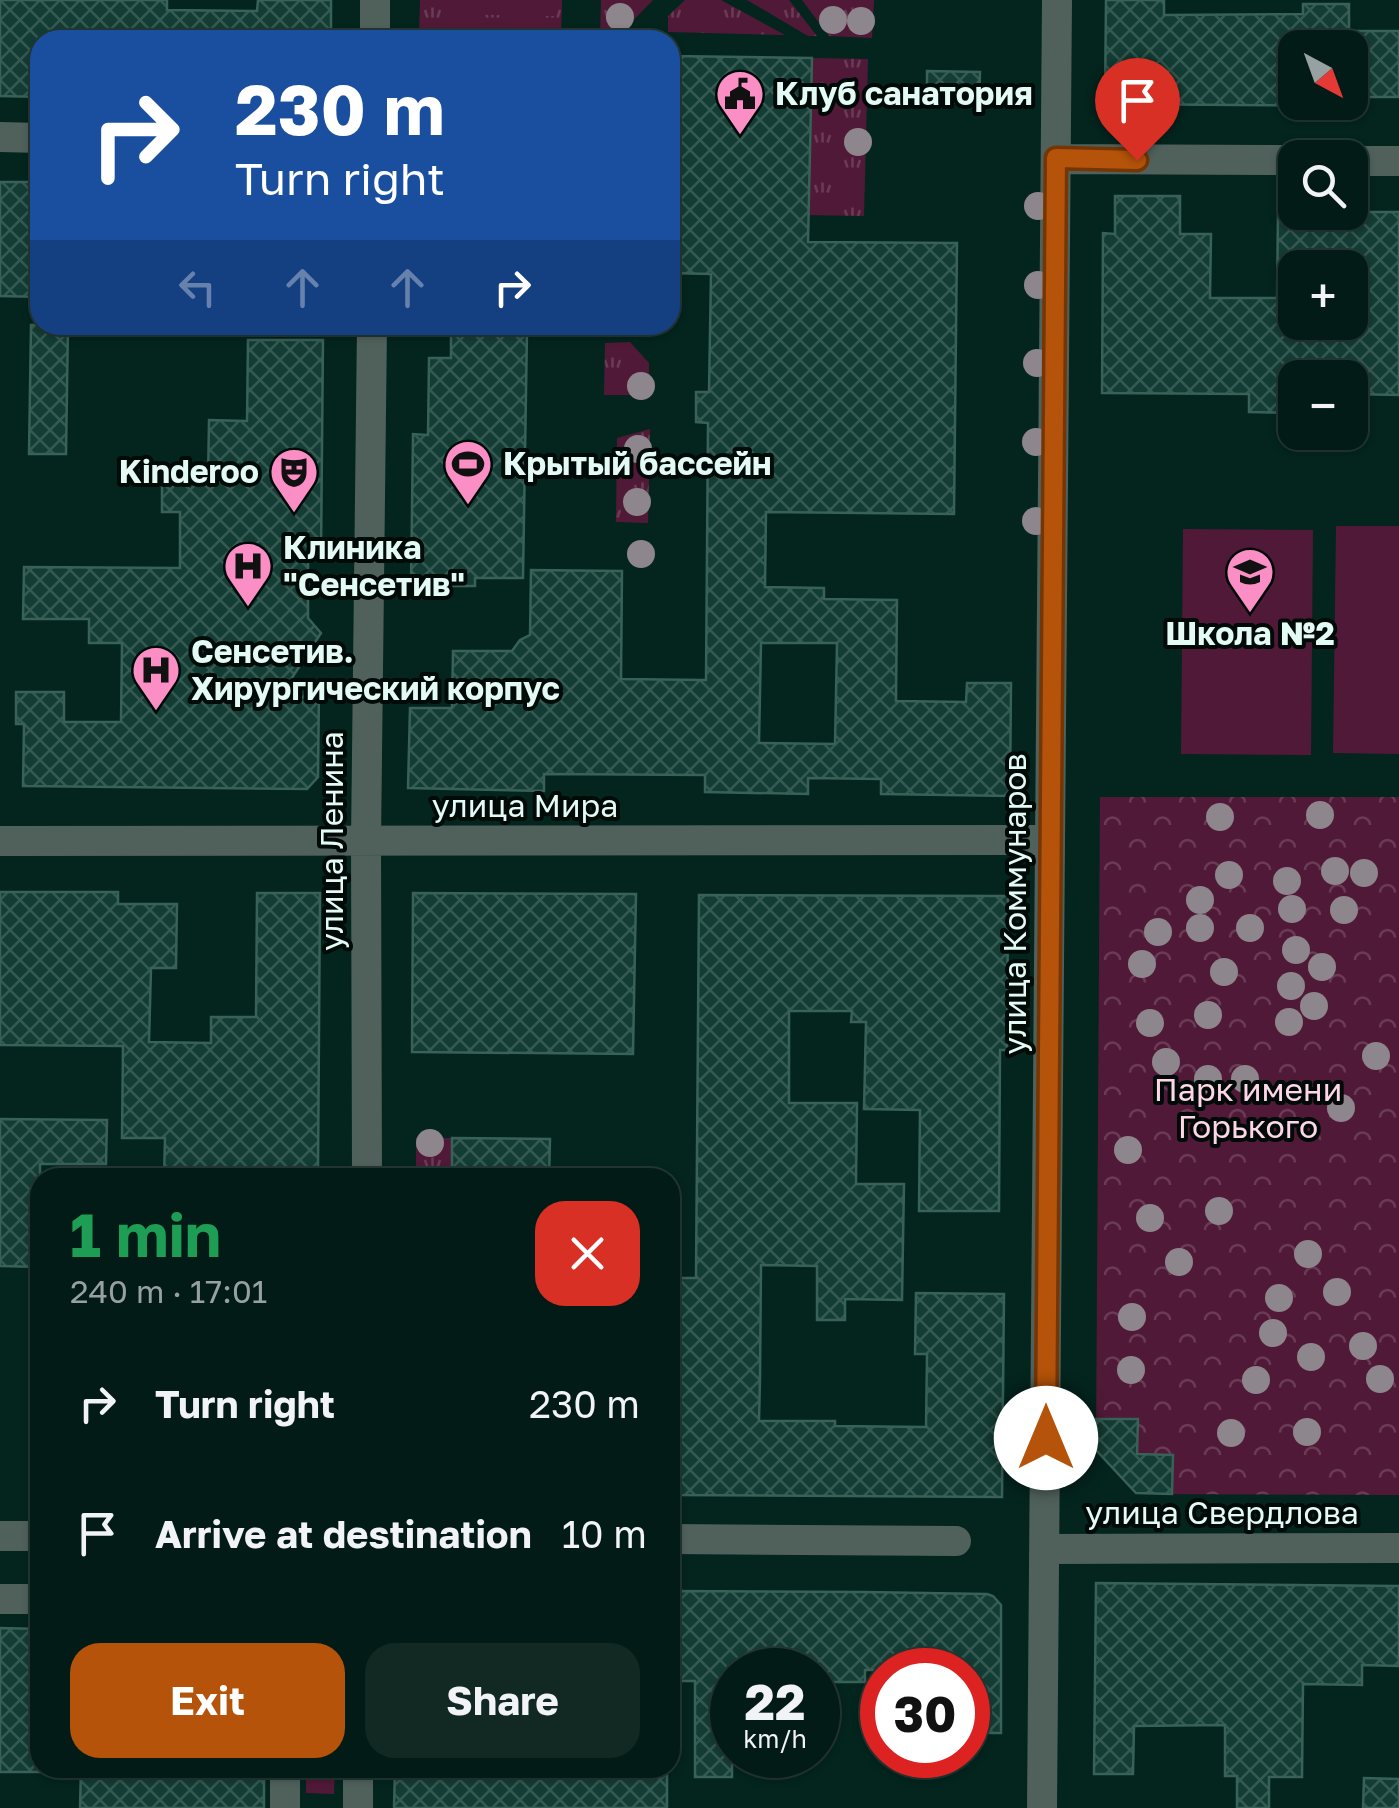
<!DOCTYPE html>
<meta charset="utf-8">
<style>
body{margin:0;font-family:"Golos Text",sans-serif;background:#112823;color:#f1f3f6;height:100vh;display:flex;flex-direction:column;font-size:38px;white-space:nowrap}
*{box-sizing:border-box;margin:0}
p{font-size:32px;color:#97a1a1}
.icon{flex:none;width:55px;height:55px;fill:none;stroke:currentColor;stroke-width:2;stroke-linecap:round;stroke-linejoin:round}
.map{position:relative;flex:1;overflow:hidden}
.panel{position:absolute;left:30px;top:1168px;width:650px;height:610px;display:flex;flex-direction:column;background:#031b16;border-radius:30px;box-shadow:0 2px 8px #0004,0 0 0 2px #243935}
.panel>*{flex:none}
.guide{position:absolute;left:30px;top:30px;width:650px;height:305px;border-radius:30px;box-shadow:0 2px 8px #0004,0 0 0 2px #243935;background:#1a4fa0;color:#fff;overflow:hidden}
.needle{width:65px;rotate:139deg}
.controls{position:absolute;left:1278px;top:30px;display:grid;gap:20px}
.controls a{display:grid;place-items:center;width:90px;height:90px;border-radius:20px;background:#031b16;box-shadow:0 2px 8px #0004,0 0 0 2px #243935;font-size:50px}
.speed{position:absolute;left:710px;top:1648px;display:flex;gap:20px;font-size:50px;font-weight:700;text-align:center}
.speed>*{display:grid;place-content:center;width:130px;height:130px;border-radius:50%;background:#031b16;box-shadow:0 2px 8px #0004,0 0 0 2px #243935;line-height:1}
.speed small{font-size:25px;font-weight:400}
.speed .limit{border:15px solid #d22;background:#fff;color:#111}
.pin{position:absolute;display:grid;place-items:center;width:85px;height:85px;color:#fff;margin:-102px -42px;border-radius:50% 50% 50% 0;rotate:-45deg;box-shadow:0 0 10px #0007}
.pin .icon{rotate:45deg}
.me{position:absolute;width:110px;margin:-55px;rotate:0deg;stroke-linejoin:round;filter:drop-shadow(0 0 8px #0008)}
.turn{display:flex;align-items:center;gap:35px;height:210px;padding:0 40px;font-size:45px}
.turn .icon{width:130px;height:130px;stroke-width:2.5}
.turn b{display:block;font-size:70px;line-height:85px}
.lanes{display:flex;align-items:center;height:95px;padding:0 40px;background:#0003;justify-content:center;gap:50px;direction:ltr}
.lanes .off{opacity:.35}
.round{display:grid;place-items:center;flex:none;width:105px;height:105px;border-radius:30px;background:#112823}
.headline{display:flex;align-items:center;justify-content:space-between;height:170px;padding:0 40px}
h1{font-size:60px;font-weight:700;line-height:75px;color:#1e9e55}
.cta{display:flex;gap:20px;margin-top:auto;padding:20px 40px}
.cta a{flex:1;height:115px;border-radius:30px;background:#b45309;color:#fff;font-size:40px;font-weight:700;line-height:115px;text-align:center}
.cta a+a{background:#112823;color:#f1f3f6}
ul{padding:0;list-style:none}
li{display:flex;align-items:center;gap:30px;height:130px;padding:0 40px}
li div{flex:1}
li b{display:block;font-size:38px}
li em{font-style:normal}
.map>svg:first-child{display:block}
</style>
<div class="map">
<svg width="1399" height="1808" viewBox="0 0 1399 1808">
<defs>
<pattern id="grass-tufts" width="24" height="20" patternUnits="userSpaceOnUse" patternTransform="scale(2.5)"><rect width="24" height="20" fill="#511938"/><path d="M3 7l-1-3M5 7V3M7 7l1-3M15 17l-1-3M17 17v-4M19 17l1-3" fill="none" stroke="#6a3b55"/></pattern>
<pattern id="park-crowns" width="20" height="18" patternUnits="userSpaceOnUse" patternTransform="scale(2.5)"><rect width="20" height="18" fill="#511938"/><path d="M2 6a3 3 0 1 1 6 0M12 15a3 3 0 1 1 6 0" fill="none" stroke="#6a3b55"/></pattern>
<pattern id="building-cross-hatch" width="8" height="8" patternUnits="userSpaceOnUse" patternTransform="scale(2.5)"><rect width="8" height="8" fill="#133d34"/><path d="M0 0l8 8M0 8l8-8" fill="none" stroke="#355a52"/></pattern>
</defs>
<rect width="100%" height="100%" fill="#04241e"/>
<path fill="url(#grass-tufts)" d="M 420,0 L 562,0 L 561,40 L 419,40 Z
M 601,0 L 653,0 L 614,40 L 600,40 Z
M 685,0 L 721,0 L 785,35 L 668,32 L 668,16 Z
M 747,0 L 789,0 L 817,36 L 808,36 Z
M 802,0 L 874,0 L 872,38 L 829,36 Z
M 812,58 L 868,59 L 864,216 L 808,215 Z
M 630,342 L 649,363 L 649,395 L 604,395 L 605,343 Z
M 650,429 L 648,523 L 616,522 L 617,438 Z
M 416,1138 L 452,1138 L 452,1177 L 416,1178 Z"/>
<path fill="url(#park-crowns)" d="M 1100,797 L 1399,797 L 1399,1495 L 1138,1494 L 1096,1450 Z"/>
<path fill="#511938" d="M 444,0 L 556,0 L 555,16 L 444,14 Z
M 1336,526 L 1399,526 L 1399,754 L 1333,753 Z
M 1183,529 L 1313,530 L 1311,755 L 1181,754 Z
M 306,1768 L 335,1768 L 334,1794 L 306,1793 Z"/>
<path fill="url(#building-cross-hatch)" stroke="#386157" stroke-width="2.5" fill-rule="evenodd" d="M 0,0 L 167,0 L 167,10 L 257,11 L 258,0 L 331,0 L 331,40 L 40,40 L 40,97 L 0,96 Z
M 1106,0 L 1164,0 L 1164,15 L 1303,14 L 1303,4 L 1349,4 L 1349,31 L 1399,31 L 1399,97 L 1356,97 L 1356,106 L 1105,104 ZM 1295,48 L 1350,48 L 1350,102 L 1295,102 Z
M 670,56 L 812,58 L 808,242 L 957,243 L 954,514 L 766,512 L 765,587 L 824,588 L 824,599 L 897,600 L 896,701 L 966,702 L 967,683 L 1011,683 L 1010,796 L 881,794 L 881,779 L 808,778 L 808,794 L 705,792 L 705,775 L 544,774 L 544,791 L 408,788 L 410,708 L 452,708 L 453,651 L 512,651 L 520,640 L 530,635 L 531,570 L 622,571 L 621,679 L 706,680 L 708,423 L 696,422 L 696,392 L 709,392 L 711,274 L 670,273 ZM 761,643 L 837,643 L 835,744 L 759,743 Z
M 927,71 L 980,72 L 979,103 L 927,102 Z
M 0,182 L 40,182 L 40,297 L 0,296 Z
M 1115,196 L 1180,196 L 1180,234 L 1211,234 L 1210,298 L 1277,298 L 1278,212 L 1399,212 L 1399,395 L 1350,394 L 1350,378 L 1295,378 L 1295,413 L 1249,412 L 1249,394 L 1102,393 L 1103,233 L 1115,234 ZM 1295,268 L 1350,268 L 1350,322 L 1295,322 Z
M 31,325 L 68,325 L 66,454 L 29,454 Z
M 451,330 L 527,331 L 523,578 L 475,578 L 475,586 L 411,586 L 413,434 L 428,435 L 429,358 L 451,358 Z
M 248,340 L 323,340 L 321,553 L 308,553 L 308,618 L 321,633 L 286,687 L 319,687 L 318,777 L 307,789 L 23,786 L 24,724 L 16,724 L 16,692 L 64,692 L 64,722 L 121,722 L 122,643 L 89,643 L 89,619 L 23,619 L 24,567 L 180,568 L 180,512 L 162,512 L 162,481 L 208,482 L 209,420 L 247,421 Z
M 0,892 L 118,892 L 118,904 L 177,904 L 176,968 L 151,968 L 149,1042 L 211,1043 L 211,1017 L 256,1017 L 257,893 L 320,893 L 318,1172 L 221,1171 L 221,1178 L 164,1178 L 165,1138 L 122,1138 L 123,1046 L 0,1045 Z
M 413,893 L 636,894 L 633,1054 L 412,1052 Z
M 699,895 L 1008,896 L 1007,1050 L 1000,1050 L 999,1211 L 919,1211 L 920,1110 L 864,1109 L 866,1022 L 851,1022 L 852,1011 L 789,1011 L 789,1103 L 857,1103 L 856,1184 L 904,1184 L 902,1300 L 845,1299 L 845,1320 L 817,1320 L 817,1266 L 761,1265 L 760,1378 L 759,1421 L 835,1421 L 835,1426 L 926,1427 L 927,1354 L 915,1354 L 916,1293 L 1004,1294 L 1002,1497 L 670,1495 L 670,1278 L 696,1278 Z
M 0,1119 L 107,1120 L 106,1164 L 40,1164 L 40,1267 L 0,1266 Z
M 452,1138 L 550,1139 L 549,1178 L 452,1178 Z
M 1096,1419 L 1138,1419 L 1137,1454 L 1173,1455 L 1172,1494 L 1136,1493 L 1096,1450 Z
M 1096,1583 L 1399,1586 L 1399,1666 L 1362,1665 L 1362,1685 L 1303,1684 L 1302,1777 L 1269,1777 L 1269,1808 L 1237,1808 L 1237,1776 L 1225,1776 L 1225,1725 L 1134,1726 L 1133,1774 L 1094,1774 Z
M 670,1591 L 865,1592 L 987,1594 L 993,1596 L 1001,1605 L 1001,1733 L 968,1733 L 968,1670 L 865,1670 L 865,1682 L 818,1682 L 818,1670 L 732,1670 L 732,1777 L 695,1777 L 695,1681 L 670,1681 Z
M 0,1628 L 40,1629 L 40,1772 L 0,1772 Z
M 81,1768 L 264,1768 L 264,1808 L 80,1808 Z
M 395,1768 L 667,1768 L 667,1808 L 394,1808 Z
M 1364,1778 L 1399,1779 L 1399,1808 L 1363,1808 Z"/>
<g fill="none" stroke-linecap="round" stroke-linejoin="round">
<path stroke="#50615c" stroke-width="30" d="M 375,40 L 375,0
M 0,137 L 40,138
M 1056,159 L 1295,160
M 1350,161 L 1399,161
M 0,841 L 1050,840
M 367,1178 L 366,841 L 372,325
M 0,1536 L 40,1536
M 670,1539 L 956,1541
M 1045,1549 L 1399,1548
M 0,1599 L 40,1599
M 285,1808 L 285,1768
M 358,1808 L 358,1768
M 1042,1808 L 1057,0"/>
</g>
<g fill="#8e868d">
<circle cx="620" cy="17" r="14"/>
<circle cx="833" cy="20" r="14"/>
<circle cx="861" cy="21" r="14"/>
<circle cx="858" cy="142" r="14"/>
<circle cx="1038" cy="206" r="14"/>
<circle cx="1038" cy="285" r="14"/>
<circle cx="1037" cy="363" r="14"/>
<circle cx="641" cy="386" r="14"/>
<circle cx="1036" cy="442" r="14"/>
<circle cx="638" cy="449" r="14"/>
<circle cx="637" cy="502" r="14"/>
<circle cx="1036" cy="521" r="14"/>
<circle cx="641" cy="554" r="14"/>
<circle cx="1320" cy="815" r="14"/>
<circle cx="1220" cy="817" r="14"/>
<circle cx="1335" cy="871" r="14"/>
<circle cx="1364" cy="873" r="14"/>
<circle cx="1229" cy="875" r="14"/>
<circle cx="1287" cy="881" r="14"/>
<circle cx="1200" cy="900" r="14"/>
<circle cx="1292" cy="909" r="14"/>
<circle cx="1344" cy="910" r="14"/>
<circle cx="1200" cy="928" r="14"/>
<circle cx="1250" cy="928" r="14"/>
<circle cx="1158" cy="932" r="14"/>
<circle cx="1296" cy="950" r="14"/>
<circle cx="1142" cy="964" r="14"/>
<circle cx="1322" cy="967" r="14"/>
<circle cx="1224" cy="972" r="14"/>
<circle cx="1291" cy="986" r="14"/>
<circle cx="1314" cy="1006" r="14"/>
<circle cx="1208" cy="1015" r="14"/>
<circle cx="1289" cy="1022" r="14"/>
<circle cx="1150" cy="1023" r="14"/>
<circle cx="1376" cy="1056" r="14"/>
<circle cx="1166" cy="1062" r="14"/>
<circle cx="1208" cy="1079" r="14"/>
<circle cx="1245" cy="1079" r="14"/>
<circle cx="1341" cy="1108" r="14"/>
<circle cx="430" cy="1143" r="14"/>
<circle cx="1128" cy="1150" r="14"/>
<circle cx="1219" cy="1211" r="14"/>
<circle cx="1150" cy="1218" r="14"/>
<circle cx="1308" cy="1254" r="14"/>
<circle cx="1179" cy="1262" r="14"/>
<circle cx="1337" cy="1292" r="14"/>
<circle cx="1279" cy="1298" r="14"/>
<circle cx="1132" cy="1317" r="14"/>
<circle cx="1273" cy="1333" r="14"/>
<circle cx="1363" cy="1346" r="14"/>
<circle cx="1311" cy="1357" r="14"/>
<circle cx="1131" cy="1370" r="14"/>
<circle cx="1380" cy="1379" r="14"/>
<circle cx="1256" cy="1380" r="14"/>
<circle cx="1307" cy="1432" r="14"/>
<circle cx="1231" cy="1433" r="14"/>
</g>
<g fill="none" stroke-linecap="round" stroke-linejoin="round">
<g stroke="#753606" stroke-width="25">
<path id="route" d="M 1046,1438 L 1056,158 L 1137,160"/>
</g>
<use href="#route" stroke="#b45309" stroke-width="18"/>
</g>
<defs>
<g id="civic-pin" transform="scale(2.5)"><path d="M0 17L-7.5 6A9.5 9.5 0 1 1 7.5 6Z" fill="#fb8fc5" stroke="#000b08"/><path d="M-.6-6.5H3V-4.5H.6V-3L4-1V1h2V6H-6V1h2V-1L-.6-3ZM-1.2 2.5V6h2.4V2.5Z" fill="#111"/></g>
<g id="stadium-pin" transform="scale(2.5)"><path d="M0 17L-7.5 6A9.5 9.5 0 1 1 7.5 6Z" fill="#fb8fc5" stroke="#000b08"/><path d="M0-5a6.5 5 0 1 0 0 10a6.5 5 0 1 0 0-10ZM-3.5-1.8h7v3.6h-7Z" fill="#111"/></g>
<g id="theatre-pin" transform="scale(2.5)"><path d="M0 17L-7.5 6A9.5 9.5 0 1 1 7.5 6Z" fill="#fb8fc5" stroke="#000b08"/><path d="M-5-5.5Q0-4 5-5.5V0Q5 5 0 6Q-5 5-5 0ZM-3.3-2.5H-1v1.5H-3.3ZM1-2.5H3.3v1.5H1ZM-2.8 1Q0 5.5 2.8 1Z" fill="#111"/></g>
<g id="hospital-pin" transform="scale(2.5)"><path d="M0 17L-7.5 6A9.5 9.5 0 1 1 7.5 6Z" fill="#fb8fc5" stroke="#000b08"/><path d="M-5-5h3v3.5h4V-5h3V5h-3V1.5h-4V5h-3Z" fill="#111"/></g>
<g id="school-pin" transform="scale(2.5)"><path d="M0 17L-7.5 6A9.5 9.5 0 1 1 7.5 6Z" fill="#fb8fc5" stroke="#000b08"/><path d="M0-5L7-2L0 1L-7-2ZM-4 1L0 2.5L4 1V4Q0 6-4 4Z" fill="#111"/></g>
</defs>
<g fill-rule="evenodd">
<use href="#civic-pin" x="740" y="94"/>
<use href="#stadium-pin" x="468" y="464"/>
<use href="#theatre-pin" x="294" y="472"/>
<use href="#hospital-pin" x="248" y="566"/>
<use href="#school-pin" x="1250" y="572"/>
<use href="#hospital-pin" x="156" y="670"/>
</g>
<g text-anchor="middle" stroke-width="8" stroke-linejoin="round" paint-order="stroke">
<g font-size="32" font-weight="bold" fill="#e4faf4" stroke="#000b08" text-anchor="start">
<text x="775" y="105">Клуб санатория</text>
<text x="503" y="475">Крытый бассейн</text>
<text x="259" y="483" text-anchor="end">Kinderoo</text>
<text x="283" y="559">Клиника<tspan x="283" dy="37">"Сенсетив"</tspan></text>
<text x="1250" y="645" text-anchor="middle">Школа №2</text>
<text x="191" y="663">Сенсетив.<tspan x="191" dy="37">Хирургический корпус</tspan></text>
</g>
<g font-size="32" fill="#e4faf4" stroke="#000b08">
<text x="525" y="817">улица Мира</text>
<text transform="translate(332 841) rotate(-90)" y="11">улица Ленина</text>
<text transform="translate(1015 904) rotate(-90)" y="11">улица Коммунаров</text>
<text x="1222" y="1524">улица Свердлова</text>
</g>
<g font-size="32" fill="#fed6e8" stroke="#000b08">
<text x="1248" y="1101">Парк имени<tspan x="1248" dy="37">Горького</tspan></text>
</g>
</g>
</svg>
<div class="controls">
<a><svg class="needle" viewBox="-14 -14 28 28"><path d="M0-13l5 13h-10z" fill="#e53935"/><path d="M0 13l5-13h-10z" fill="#97a1a1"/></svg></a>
<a><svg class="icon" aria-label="search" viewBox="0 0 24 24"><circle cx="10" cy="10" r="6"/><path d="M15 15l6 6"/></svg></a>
<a>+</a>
<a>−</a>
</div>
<div class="speed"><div>22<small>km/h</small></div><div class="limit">30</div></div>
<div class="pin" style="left:1137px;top:160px;background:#d93025"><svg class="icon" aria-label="arrive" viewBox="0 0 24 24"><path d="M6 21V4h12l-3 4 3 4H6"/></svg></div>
<svg class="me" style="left:1046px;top:1438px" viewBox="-20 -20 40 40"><circle r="19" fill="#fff"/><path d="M0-13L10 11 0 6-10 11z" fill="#b45309"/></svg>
<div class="guide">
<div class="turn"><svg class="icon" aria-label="right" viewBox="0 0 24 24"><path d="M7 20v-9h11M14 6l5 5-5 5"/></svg><div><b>230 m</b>Turn right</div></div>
<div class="lanes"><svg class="icon off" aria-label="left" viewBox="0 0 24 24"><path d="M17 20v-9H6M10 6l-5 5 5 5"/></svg><svg class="icon off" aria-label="ahead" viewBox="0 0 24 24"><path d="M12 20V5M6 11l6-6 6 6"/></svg><svg class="icon off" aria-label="ahead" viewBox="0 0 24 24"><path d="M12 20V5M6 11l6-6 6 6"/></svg><svg class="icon" aria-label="right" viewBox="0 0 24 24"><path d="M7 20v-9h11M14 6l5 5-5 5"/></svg></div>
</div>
<section class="panel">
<div class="headline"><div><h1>1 min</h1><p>240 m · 17:01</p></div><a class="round" style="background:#d93025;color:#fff"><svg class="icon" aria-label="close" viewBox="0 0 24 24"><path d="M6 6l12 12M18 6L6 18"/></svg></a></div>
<ul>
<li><svg class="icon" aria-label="right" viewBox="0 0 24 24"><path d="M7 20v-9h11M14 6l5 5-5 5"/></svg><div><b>Turn right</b></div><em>230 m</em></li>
<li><svg class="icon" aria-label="arrive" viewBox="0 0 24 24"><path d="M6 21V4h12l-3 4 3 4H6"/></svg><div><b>Arrive at destination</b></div><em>10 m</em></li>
</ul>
<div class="cta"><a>Exit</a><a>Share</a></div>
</section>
</div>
